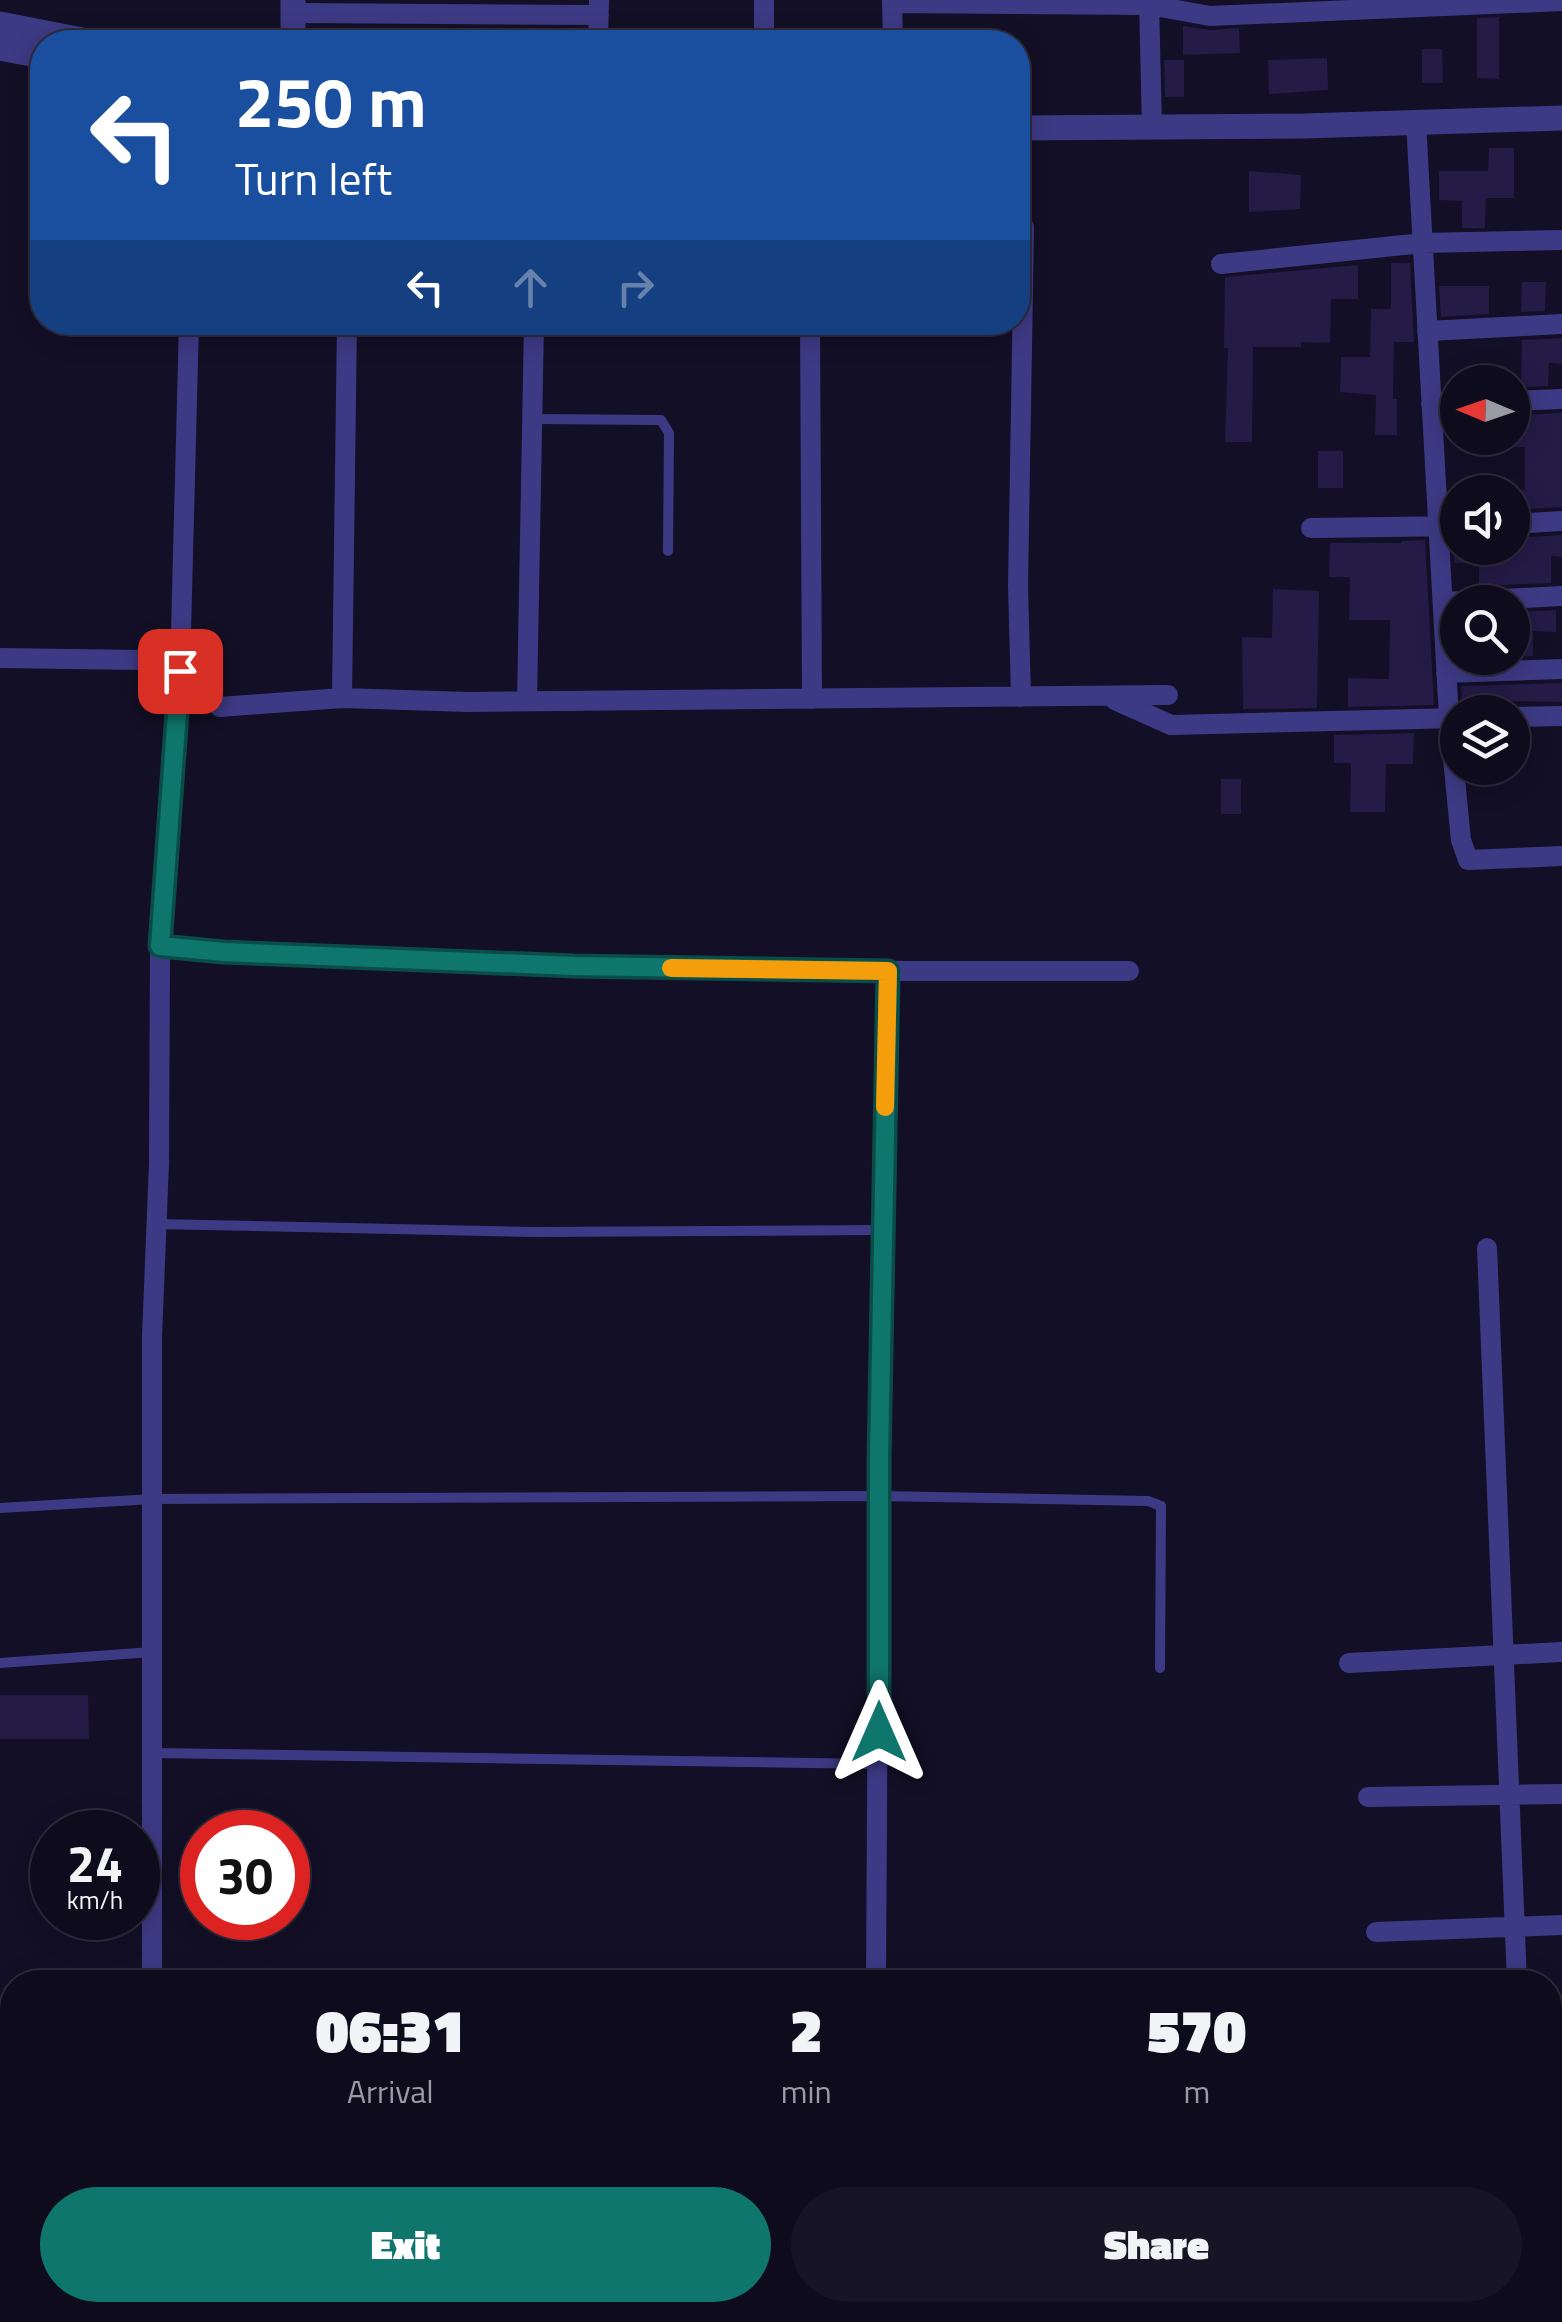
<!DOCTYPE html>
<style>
body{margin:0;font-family:"Titillium Web",sans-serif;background:#171425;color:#f1f3f6;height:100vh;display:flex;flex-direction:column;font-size:38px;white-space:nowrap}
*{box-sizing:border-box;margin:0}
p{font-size:32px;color:#9b9ba3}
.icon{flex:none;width:55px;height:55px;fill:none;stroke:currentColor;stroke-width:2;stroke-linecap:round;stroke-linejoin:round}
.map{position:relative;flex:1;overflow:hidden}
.details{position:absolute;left:0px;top:1970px;width:1562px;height:352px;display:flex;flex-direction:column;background:#0e0b1c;border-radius:40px 40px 0 0;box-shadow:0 5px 25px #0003,0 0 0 2px #2e2b3b}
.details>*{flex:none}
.hud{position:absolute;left:30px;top:30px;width:1000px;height:305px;border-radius:40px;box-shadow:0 5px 25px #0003,0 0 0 2px #2e2b3b;background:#1a4fa0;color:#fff;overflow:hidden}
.needle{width:65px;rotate:272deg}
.controls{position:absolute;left:1440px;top:365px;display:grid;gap:20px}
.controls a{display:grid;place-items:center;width:90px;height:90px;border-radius:50%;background:#0e0b1c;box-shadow:0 5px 25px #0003,0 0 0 2px #2e2b3b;font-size:50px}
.speed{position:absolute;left:30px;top:1810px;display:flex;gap:20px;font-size:50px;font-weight:700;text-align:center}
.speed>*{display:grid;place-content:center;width:130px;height:130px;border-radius:50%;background:#0e0b1c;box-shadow:0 5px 25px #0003,0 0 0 2px #2e2b3b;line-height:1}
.speed small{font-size:25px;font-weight:400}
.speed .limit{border:15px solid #d22;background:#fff;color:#111}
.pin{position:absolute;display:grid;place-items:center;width:85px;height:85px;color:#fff;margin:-42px;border-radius:20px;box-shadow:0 5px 15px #0006}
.me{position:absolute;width:110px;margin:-55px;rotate:0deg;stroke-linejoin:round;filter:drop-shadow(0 0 8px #0008)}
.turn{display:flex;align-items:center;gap:35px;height:210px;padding:0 40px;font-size:45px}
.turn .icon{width:130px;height:130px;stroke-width:2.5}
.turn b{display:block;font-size:70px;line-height:85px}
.lanes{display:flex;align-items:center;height:95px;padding:0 40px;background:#0003;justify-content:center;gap:50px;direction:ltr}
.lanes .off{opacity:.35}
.eta{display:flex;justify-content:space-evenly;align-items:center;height:170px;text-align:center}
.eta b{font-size:60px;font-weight:800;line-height:70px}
.primary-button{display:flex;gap:20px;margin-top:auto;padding:20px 40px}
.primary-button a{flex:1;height:115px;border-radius:60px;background:#0f766e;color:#fff;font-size:40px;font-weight:800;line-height:115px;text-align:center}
.primary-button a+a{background:#171425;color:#f1f3f6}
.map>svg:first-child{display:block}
</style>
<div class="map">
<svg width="1562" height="2322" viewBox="0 0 1562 2322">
<rect width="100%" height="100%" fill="#130f26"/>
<path fill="#241b47" d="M 1499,17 L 1499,79 L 1477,78 L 1477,18 Z
M 1183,26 L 1211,30 L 1239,28 L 1240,53 L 1183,55 Z
M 1422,49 L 1442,49 L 1443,83 L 1422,83 Z
M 1327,58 L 1328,90 L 1269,94 L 1268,60 Z
M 1164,60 L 1184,60 L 1184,97 L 1165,97 Z
M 1489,148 L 1514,148 L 1514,198 L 1486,198 L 1485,228 L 1462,228 L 1462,201 L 1439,200 L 1439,171 L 1488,171 Z
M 1249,171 L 1301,175 L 1300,209 L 1249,212 Z
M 1391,263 L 1410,263 L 1414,342 L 1394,342 L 1393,399 L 1397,399 L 1397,435 L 1375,435 L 1376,395 L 1340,392 L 1341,357 L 1370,357 L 1371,309 L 1391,309 Z
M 1358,265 L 1358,299 L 1331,299 L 1330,343 L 1301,342 L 1301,347 L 1253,347 L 1252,442 L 1225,442 L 1228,348 L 1224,348 L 1225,277 Z
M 1522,282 L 1546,282 L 1545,311 L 1521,312 Z
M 1439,286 L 1489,286 L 1489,314 L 1441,317 Z
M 1562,338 L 1562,364 L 1549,363 L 1548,386 L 1521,387 L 1522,340 Z
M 1562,413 L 1562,507 L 1512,510 L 1512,490 L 1525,490 L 1525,447 L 1512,447 L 1512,415 Z
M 1318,451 L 1343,451 L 1343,488 L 1318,488 Z
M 1562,535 L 1562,557 L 1551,556 L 1551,583 L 1479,586 L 1479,563 L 1454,563 L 1453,540 L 1458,540 L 1458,548 L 1512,548 L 1512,538 Z
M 1425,540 L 1434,705 L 1348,707 L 1348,678 L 1389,679 L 1390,620 L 1349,620 L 1350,577 L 1329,577 L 1330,543 L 1401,543 L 1401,541 Z
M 1273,589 L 1319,591 L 1317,708 L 1243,709 L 1242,637 L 1272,638 Z
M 1556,610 L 1556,632 L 1533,631 L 1533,656 L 1512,657 L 1512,612 Z
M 1562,683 L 1562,702 L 1508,701 L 1503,707 L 1462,705 L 1461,686 Z
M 1414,733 L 1413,764 L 1386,764 L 1385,812 L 1350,812 L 1351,763 L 1334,763 L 1334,735 Z
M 1221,779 L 1241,779 L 1241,814 L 1221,814 Z
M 0,1695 L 88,1695 L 89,1739 L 0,1739 Z"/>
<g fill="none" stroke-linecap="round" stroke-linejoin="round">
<path stroke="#3d3a85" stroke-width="10" d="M 532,419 L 661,420 L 669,433 L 668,551
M 160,946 L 224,953 L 613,967 L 888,971
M 157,1224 L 534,1232 L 883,1230
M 0,1508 L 153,1499 L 879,1496 L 1148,1501 L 1161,1506 L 1160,1668
M 0,1663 L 152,1652
M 153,1753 L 878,1764"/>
<path stroke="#3d3a85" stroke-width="20" d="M 892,0 L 893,42
M 1149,0 L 1152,128
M 892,3 L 1149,5 L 1210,16 L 1562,1
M 295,13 L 599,15
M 598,42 L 599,0
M 764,42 L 764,0
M 1416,122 L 1449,718 L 1461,840 L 1468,860 L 1562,856
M 1018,227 L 1024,227 L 1018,586 L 1021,697
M 1221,264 L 1423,243 L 1562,240
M 810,322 L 812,699
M 1427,331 L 1562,324
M 1512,401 L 1562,399
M 1431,404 L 1458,403
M 1512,524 L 1562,521
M 1311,528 L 1458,526
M 1443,602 L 1562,596
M 0,658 L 143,660 L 180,671 L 220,707 L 342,698 L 468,702 L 1168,695
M 1446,673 L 1562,669
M 342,698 L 347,322
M 1115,700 L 1171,725 L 1458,718
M 527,701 L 534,322
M 1512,717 L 1562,716
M 1487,1248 L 1517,1982
M 1349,1663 L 1562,1652
M 1368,1797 L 1562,1794
M 1376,1932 L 1562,1925
M 152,1982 L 152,1337 L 159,1163 L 160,946 L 180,671 L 189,322
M 876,1982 L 879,1461 L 888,971 L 1129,971
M 1550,2067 L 1562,2067
M 1550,2203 L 1562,2202
M 880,2310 L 880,2322
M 1538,2310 L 1539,2322
M 148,2322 L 148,2310"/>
<path stroke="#3d3a85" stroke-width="25" d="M 293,0 L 293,42
M 0,24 L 92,42
M 0,48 L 42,56
M 1018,128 L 1304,126 L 1562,118"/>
</g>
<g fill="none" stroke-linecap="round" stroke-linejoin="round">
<g stroke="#0a4d48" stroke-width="25">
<path id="route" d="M 180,671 L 160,946 L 224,952 L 574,966 L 888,971 L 879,1461 L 879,1732"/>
</g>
<use href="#route" stroke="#0f766e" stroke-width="18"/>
<path stroke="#f59e0b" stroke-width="18" d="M 671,968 L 888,971 L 885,1107"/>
</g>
</svg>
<div class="controls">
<a><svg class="needle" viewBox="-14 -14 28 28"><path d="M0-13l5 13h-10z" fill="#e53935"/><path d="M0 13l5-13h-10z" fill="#9b9ba3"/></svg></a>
<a><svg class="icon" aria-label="sound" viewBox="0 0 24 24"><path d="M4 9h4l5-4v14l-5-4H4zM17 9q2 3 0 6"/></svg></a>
<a><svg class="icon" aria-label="search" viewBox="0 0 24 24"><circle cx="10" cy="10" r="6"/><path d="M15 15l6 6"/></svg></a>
<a><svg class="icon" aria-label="layers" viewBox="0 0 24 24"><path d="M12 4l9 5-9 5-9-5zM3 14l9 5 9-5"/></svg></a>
</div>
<div class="speed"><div>24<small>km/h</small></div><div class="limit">30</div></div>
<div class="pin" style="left:180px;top:671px;background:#d93025"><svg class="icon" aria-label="arrive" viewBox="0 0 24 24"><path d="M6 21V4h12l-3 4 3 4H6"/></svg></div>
<svg class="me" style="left:879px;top:1732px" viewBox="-20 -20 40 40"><path d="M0-17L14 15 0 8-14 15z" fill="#0f766e" stroke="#fff" stroke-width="4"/></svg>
<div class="hud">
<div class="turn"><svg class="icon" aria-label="left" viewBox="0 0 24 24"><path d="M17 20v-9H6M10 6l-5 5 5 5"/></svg><div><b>250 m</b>Turn left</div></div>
<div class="lanes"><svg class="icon" aria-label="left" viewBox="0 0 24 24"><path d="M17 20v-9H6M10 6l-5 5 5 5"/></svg><svg class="icon off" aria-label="ahead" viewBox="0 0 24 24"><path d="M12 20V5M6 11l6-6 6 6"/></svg><svg class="icon off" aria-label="right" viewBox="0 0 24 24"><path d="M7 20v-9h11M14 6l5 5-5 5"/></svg></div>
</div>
<section class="details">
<div class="eta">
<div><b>06:31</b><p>Arrival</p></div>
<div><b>2</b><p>min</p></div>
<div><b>570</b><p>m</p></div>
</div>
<div class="primary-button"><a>Exit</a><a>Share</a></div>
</section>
</div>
